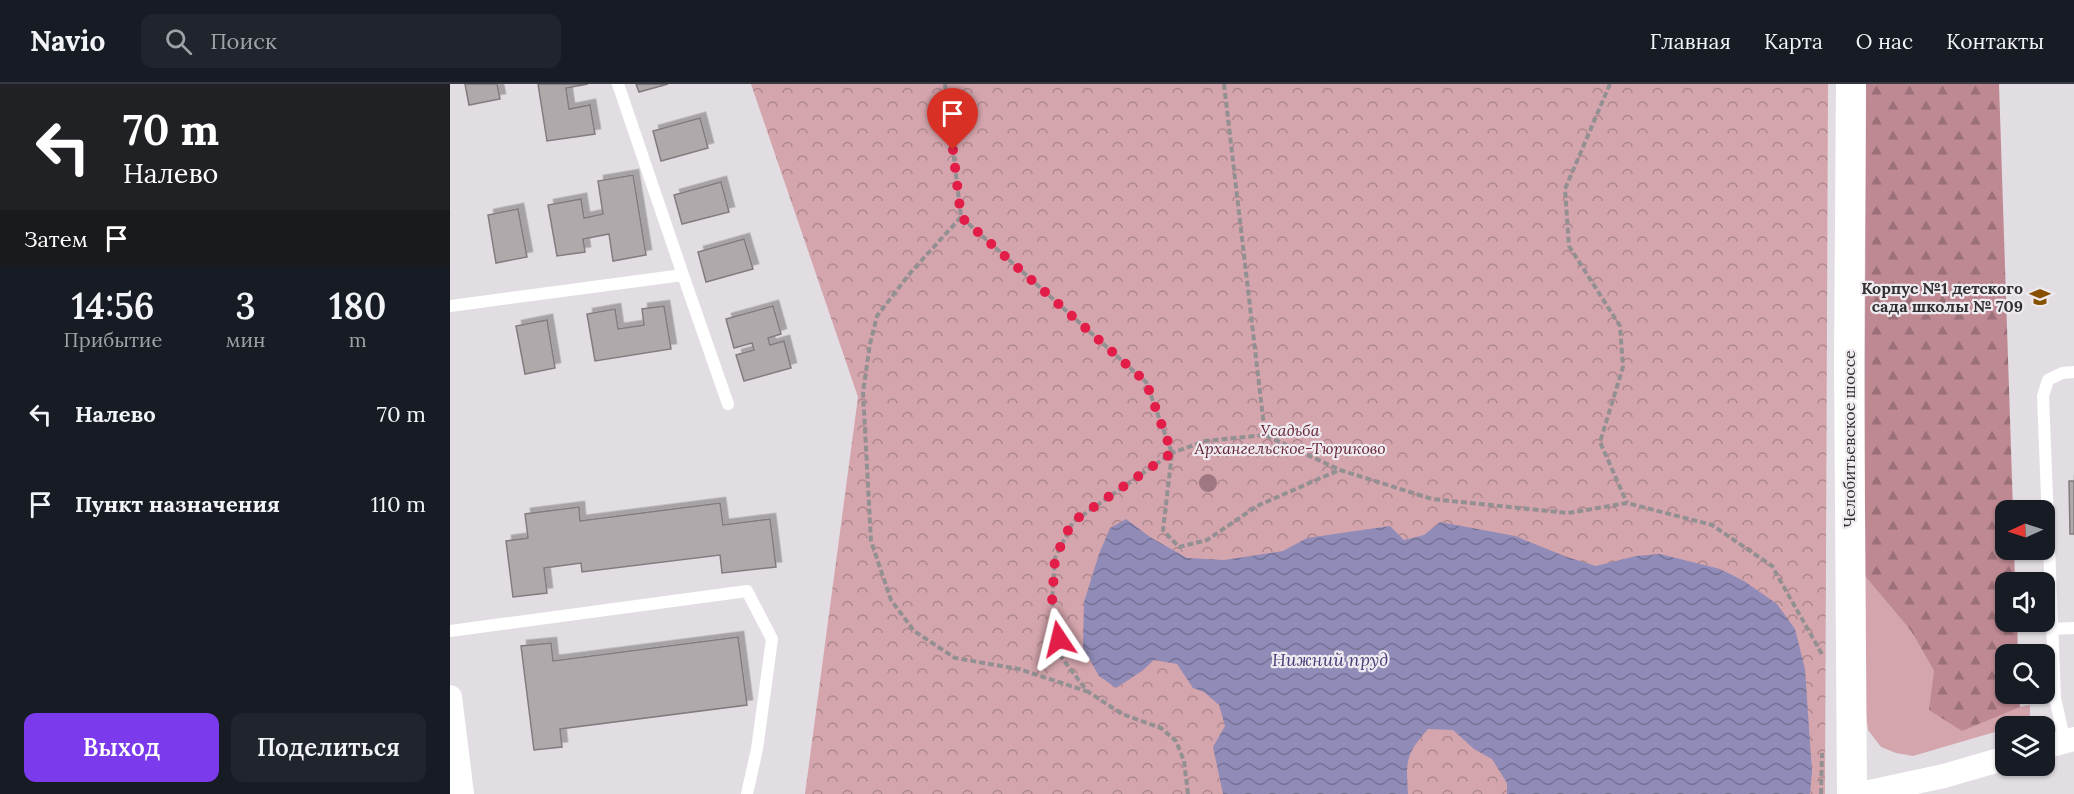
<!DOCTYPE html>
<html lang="ru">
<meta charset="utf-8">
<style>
body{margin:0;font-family:Lora,serif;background:#20242c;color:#f1f3f6;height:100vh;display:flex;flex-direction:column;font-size:22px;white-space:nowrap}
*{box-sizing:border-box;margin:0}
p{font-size:20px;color:#9ea1a6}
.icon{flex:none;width:33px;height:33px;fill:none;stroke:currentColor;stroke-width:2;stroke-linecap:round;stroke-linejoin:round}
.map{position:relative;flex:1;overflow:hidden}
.details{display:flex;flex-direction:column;background:#171b24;width:450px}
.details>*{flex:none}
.guide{background:#202124;color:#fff;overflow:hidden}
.needle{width:39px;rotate:267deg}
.fabs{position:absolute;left:1545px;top:416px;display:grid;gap:12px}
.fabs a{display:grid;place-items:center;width:60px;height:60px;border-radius:12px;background:#171b24;box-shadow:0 2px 4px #0004;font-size:30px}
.pin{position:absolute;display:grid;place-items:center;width:51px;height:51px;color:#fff;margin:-62px -26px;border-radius:50% 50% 50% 0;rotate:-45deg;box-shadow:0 0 6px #0007}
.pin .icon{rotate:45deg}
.me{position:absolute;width:66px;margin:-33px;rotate:350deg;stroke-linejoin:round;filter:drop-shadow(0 0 4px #0008)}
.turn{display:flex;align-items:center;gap:21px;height:126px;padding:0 24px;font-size:27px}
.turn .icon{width:78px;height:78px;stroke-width:2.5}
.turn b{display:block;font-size:42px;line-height:51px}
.then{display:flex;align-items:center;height:57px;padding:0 24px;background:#0003;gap:12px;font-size:22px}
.eta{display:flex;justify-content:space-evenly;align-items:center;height:102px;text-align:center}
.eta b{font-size:36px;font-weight:600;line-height:42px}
.action{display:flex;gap:12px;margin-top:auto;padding:12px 24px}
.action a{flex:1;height:69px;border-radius:12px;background:#7c3aed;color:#fff;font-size:24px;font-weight:600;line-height:69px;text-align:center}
.action a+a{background:#20242c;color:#f1f3f6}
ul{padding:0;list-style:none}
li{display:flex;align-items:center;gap:18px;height:90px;padding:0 24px}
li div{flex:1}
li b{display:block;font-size:22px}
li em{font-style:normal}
header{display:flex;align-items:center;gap:36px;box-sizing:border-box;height:84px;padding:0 30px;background:#171b24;border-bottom:2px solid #363941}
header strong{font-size:28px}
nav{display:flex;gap:33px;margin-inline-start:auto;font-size:21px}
.search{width:420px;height:54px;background:#20242c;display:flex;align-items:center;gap:15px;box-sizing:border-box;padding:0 21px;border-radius:12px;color:#9ea1a6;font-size:22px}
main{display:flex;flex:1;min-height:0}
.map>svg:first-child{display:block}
</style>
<header>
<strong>Navio</strong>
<div class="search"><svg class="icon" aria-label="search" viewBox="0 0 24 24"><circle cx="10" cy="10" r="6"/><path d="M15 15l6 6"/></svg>Поиск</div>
<nav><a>Главная</a><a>Карта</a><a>О нас</a><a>Контакты</a></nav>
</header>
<main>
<section class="details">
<div class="guide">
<div class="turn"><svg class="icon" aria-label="left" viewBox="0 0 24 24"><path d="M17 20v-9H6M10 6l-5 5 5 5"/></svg><div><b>70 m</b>Налево</div></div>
<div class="then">Затем<svg class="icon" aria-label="arrive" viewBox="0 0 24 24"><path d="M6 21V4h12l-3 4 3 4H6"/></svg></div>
</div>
<div class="eta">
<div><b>14:56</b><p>Прибытие</p></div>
<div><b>3</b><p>мин</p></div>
<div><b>180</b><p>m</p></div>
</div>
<ul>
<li><svg class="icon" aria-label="left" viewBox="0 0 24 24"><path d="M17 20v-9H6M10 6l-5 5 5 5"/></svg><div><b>Налево</b></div><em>70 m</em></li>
<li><svg class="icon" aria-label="arrive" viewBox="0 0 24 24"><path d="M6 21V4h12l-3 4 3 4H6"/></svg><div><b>Пункт назначения</b></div><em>110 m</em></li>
</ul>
<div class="action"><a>Выход</a><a>Поделиться</a></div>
</section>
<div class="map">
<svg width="1624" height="710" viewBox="0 0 1624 710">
<defs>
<pattern id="forest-firs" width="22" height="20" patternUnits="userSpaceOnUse" patternTransform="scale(1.5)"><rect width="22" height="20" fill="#be8993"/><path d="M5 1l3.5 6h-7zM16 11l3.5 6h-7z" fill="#9b7079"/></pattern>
<pattern id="park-crowns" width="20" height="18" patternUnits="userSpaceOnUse" patternTransform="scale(1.5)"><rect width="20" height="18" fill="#d5a5ad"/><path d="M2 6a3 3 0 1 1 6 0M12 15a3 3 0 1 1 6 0" fill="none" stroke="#ad878d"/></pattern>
<pattern id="water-waves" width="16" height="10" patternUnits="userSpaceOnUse" patternTransform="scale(1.5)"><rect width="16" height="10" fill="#908bb7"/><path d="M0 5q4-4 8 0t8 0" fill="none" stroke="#767295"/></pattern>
<filter id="shadow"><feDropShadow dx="5.5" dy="-5.5" stdDeviation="0" flood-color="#0004"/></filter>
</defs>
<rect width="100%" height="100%" fill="#e2dde2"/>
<path fill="#d5a5ad" d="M 1414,491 L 1461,547 L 1484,587 L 1570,623 L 1580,621 L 1580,631 L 1574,640 L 1556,642 L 1555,645 L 1463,672 L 1446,669 L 1431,663 L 1418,646 L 1414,615 Z"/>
<path fill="url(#forest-firs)" d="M 1416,0 L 1549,0 L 1563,426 L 1556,426 L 1556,465 L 1564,465 L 1565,498 L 1556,498 L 1556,537 L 1567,537 L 1568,570 L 1556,570 L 1556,609 L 1569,609 L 1570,623 L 1512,647 L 1479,626 L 1484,587 L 1461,547 L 1414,491 Z"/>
<path fill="url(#park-crowns)" d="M 301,0 L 1378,0 L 1375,710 L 355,710 L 408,313 Z"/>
<path fill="url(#water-waves)" d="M 676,435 L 700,453 L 737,474 L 774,476 L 833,467 L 857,454 L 940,442 L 954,456 L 974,451 L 990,438 L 1065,452 L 1117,473 L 1146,482 L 1186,472 L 1210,470 L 1270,485 L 1294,497 L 1327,520 L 1345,545 L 1355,585 L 1362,688 L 1360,710 L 1057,710 L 1057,699 L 1042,675 L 1024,665 L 1003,646 L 978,645 C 955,671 956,677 958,710 L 773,710 L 763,663 L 775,642 L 769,621 L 754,608 L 743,604 L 727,580 L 704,576 L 692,587 L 666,604 L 649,592 L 633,564 L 634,518 L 649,470 L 660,444 Z"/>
<path fill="#b0a9ac" stroke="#827c7f" stroke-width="1.5" filter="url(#shadow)" d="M 15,0 L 47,0 L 50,15 L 19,21 Z
M 88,0 L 138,0 L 116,4 L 119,25 L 140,21 L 145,50 L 97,57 Z
M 186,0 L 218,0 L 189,8 Z
M 250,34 L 258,64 L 211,77 L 203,47 Z
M 183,91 L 196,171 L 163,177 L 159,150 L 133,155 L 135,168 L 107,172 L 98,121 L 131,115 L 134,134 L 153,130 L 148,97 Z
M 271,98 L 279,128 L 232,140 L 224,111 Z
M 68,125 L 77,173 L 46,179 L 38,131 Z
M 294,155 L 303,185 L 256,198 L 248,168 Z
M 214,222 L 221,265 L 145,277 L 137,230 L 165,225 L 168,245 L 194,241 L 192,225 Z
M 323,222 L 331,250 L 318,254 L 320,261 L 334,257 L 341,284 L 294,297 L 286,271 L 304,266 L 302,259 L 284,264 L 276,235 Z
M 97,236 L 105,284 L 75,290 L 66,242 Z
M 1619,397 L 1624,397 L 1624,450 L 1620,450 Z
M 270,419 L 273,441 L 320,435 L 326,483 L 272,489 L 270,471 L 132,488 L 131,479 L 94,484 L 97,509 L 63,513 L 56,457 L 78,454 L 75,430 L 129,423 L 130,437 Z
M 288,553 L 297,621 L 110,645 L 112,663 L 84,666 L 71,562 L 101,559 L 103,577 Z"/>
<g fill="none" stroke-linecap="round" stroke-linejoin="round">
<path stroke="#939093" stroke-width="4" stroke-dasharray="6 3" stroke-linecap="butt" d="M 495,0 L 511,133 L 696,298 L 722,369 L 713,446 L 729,463 L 757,456 L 807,422 L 889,386
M 774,0 L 815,351
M 1160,0 L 1115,105 L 1119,162 L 1170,242 L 1173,283 L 1150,358 L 1177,419
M 511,133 L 461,188 L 427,232 L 420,260 L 413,308 L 421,457 L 441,516 L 464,547 L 505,574 L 569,585 L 636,607
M 738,710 L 734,677 L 726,657 L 711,644 L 672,630 L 637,607 L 612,574 L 602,518 L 605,474 L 623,438 L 722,369 L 755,357 L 815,351 L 890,386 L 982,415 L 1118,429 L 1177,419 L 1262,441 L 1322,482 L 1373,572
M 1371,710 L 1372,669"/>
<path stroke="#fff" stroke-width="12" d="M 233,191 L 278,320
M 0,222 L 233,191 L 168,0
M 1602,545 L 1624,544
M 0,547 L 297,507 L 322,555 L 307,665 L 297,710
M 1615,658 L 1605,614 L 1593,312 L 1598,296 L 1612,289 L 1624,288"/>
<path stroke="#fff" stroke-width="24" d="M 0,613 L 12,710
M 1594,663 L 1624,655
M 1410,710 L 1494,692 L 1556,674"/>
<path stroke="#fff" stroke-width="30" d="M 1401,0 L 1399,278 L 1402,710"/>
</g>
<circle fill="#9e7783" cx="758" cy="399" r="9"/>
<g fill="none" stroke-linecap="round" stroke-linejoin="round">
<path stroke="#e11d48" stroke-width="10" stroke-dasharray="0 18" d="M 503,66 L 511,133 L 696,298 L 722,369 L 622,438 L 605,474 L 602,518 L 609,555"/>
</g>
<defs>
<g id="school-bare" transform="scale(1.62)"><path d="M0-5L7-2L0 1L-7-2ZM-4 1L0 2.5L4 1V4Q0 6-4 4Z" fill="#874f00" stroke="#efeaef" stroke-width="2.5" paint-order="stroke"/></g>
</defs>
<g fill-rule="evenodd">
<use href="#school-bare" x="1590" y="213"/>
</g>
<g text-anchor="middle" stroke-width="4.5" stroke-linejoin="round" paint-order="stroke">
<g font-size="16" font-weight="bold" fill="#323032" stroke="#efeaef" text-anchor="end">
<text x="1573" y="210">Корпус №1 детского<tspan x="1573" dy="18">сада школы № 709</tspan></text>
</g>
<g font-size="16" font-style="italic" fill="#662435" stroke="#efeaef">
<text x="840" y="352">Усадьба<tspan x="840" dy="18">Архангельское-Тюриково</tspan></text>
</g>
<g font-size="16" fill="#323032" stroke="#efeaef">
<text transform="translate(1399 355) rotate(-90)" y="6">Челобитьевское шоссе</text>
</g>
<g font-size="18" font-style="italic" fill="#4b407b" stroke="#efeaef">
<text x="880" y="582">Нижний пруд</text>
</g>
</g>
</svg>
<div class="fabs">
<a><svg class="needle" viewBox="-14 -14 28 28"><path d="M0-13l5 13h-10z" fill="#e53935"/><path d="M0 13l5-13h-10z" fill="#9ea1a6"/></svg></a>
<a><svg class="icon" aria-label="sound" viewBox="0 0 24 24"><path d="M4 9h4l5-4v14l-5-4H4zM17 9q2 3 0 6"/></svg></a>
<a><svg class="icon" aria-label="search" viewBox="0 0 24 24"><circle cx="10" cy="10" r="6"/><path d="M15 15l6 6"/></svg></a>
<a><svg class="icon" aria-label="layers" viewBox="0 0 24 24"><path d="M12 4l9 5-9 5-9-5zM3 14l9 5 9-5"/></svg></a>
</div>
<div class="pin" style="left:503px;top:66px;background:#d93025"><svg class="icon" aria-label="arrive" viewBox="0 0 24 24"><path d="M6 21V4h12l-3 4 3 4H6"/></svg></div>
<svg class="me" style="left:609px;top:555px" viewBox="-20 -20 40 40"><path d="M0-17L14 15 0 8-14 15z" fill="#e11d48" stroke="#fff" stroke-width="4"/></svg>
</div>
</main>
